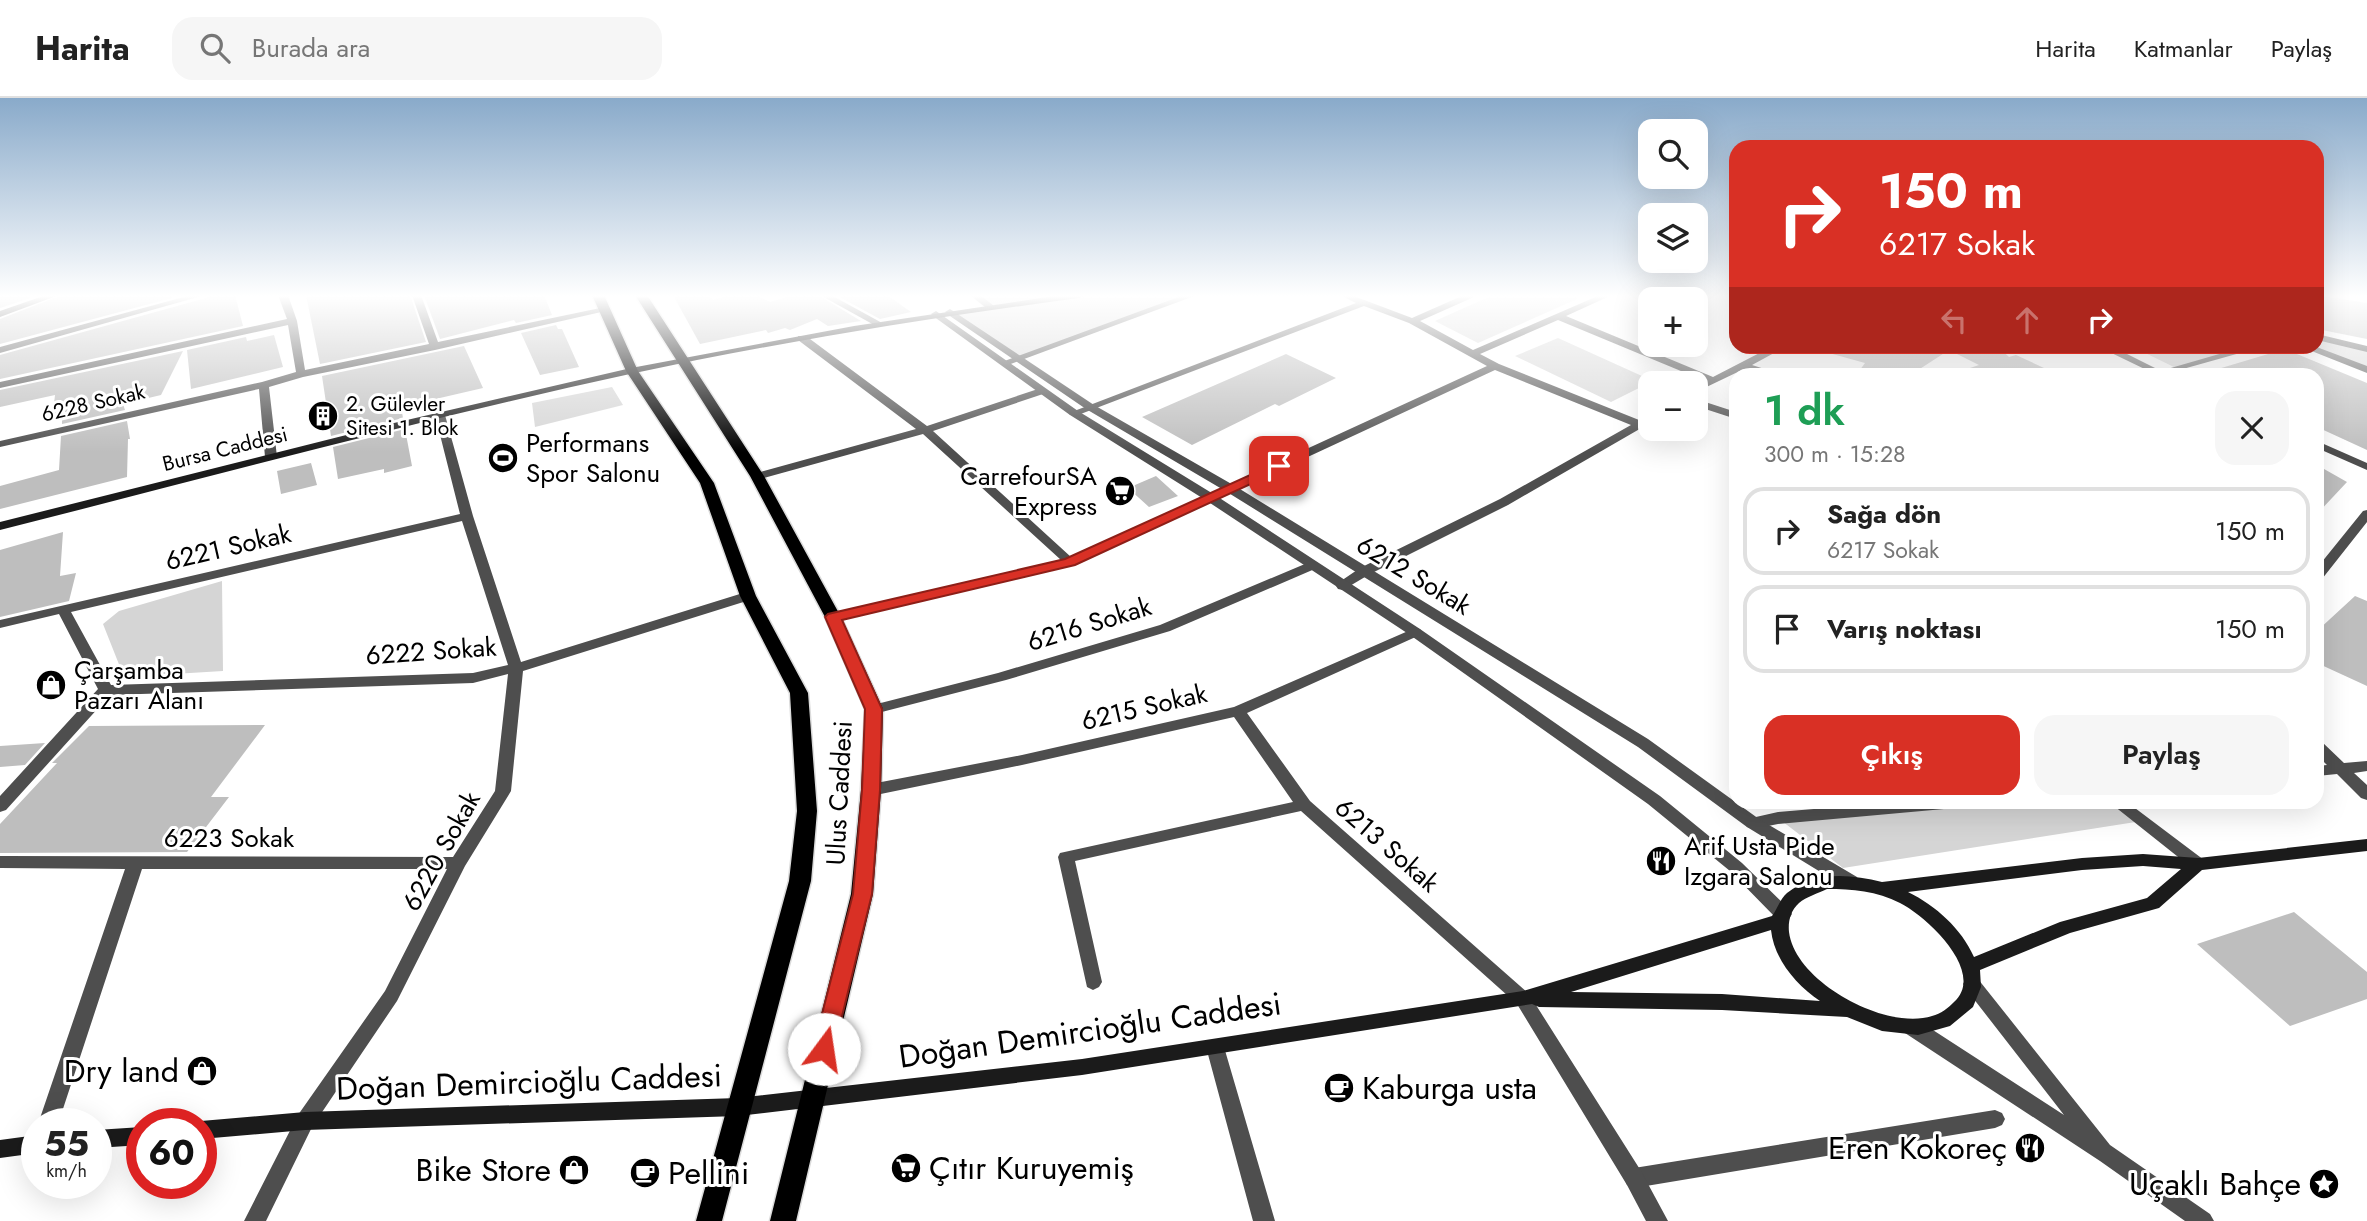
<!DOCTYPE html>
<html lang="tr">
<meta charset="utf-8">
<style>
body{margin:0;font-family:Jost,sans-serif;background:#f6f6f6;color:#222;height:100vh;display:flex;flex-direction:column;font-size:26px;white-space:nowrap}
*{box-sizing:border-box;margin:0}
p{font-size:23px;color:#767676}
.icon{flex:none;width:38px;height:38px;fill:none;stroke:currentColor;stroke-width:2;stroke-linecap:round;stroke-linejoin:round}
.map{position:relative;flex:1;overflow:hidden}
.side{position:absolute;left:1729px;top:270px;width:595px;height:441px;display:flex;flex-direction:column;background:#fff;border-radius:21px;box-shadow:0 7px 28px #0002}
.side>*{flex:none}
.guide{position:absolute;left:1729px;top:42px;width:595px;height:214px;border-radius:21px;box-shadow:0 7px 28px #0002;background:#d93025;color:#fff;overflow:hidden}
.tools{position:absolute;left:1638px;top:21px;display:grid;gap:14px}
.tools a{display:grid;place-items:center;width:70px;height:70px;border-radius:14px;background:#fff;box-shadow:0 7px 28px #0002;font-size:35px}
.speed{position:absolute;left:21px;top:1010px;display:flex;gap:14px;font-size:35px;font-weight:700;text-align:center}
.speed>*{display:grid;place-content:center;width:91px;height:91px;border-radius:50%;background:#fff;box-shadow:0 7px 28px #0002;line-height:1}
.speed small{font-size:18px;font-weight:400}
.speed .limit{border:10px solid #d22;background:#fff;color:#111}
.pin{position:absolute;display:grid;place-items:center;width:60px;height:60px;color:#fff;margin:-30px;border-radius:14px;box-shadow:0 4px 10px #0006}
.me{position:absolute;width:77px;margin:-38px;rotate:14deg;stroke-linejoin:round;filter:drop-shadow(0 0 5px #0008)}
.turn{display:flex;align-items:center;gap:24px;height:147px;padding:0 35px;font-size:32px}
.turn .icon{width:91px;height:91px;stroke-width:2.5}
.turn b{display:block;font-size:49px;line-height:60px}
.lanes{display:flex;align-items:center;height:66px;padding:0 35px;background:#0003;justify-content:center;gap:35px;direction:ltr}
.lanes .off{opacity:.35}
.round{display:grid;place-items:center;flex:none;width:74px;height:74px;border-radius:21px;background:#f6f6f6}
.head{display:flex;align-items:center;justify-content:space-between;height:119px;padding:0 35px}
h1{font-size:42px;font-weight:600;line-height:52px;color:#1e9e55}
.button{display:flex;gap:14px;margin-top:auto;padding:14px 35px}
.button a{flex:1;height:80px;border-radius:21px;background:#d93025;color:#fff;font-size:28px;font-weight:600;line-height:80px;text-align:center}
.button a+a{background:#f6f6f6;color:#222}
ul{padding:0;list-style:none}
li{display:flex;align-items:center;gap:21px;height:88px;margin:0 14px 10px;padding:0 21px;border:4px solid #e0e0e0;border-radius:21px}
li div{flex:1}
li b{display:block;font-size:26px}
li em{font-style:normal}
header{display:flex;align-items:center;gap:42px;box-sizing:border-box;height:98px;padding:0 35px;background:#fff;border-bottom:2px solid #e0e0e0}
header strong{font-size:33px}
nav{display:flex;gap:38px;margin-inline-start:auto;font-size:24px}
.search{width:490px;height:63px;background:#f6f6f6;display:flex;align-items:center;gap:18px;box-sizing:border-box;padding:0 24px;border-radius:21px;color:#767676;font-size:26px}
.map>svg:first-child{display:block}
</style>
<header>
<strong>Harita</strong>
<div class="search"><svg class="icon" aria-label="search" viewBox="0 0 24 24"><circle cx="10" cy="10" r="6"/><path d="M15 15l6 6"/></svg>Burada ara</div>
<nav><a>Harita</a><a>Katmanlar</a><a>Paylaş</a></nav>
</header>
<div class="map">
<svg width="2367" height="1123" viewBox="0 0 2367 1123">
<rect width="100%" height="100%" fill="#fff"/>
<path fill="#d5d5d5" d="M 991,197 L 1192,197 L 1018,260 L 950,214 L 988,208 L 980,200 Z
M 1493,197 L 1586,197 L 1478,245 L 1435,223 Z
M 2317,239 L 2367,251 L 2367,272 L 2304,249 L 2317,248 Z
M 1558,240 L 1653,283 L 1611,304 L 1515,258 Z
M 2133,249 L 2260,249 L 2176,270 Z
M 612,289 L 623,307 L 535,329 L 532,305 Z
M 222,483 L 223,573 L 124,579 L 103,526 L 119,513 Z
M 1954,704 L 2117,704 L 2142,723 L 1843,770 L 1778,720 Z"/>
<path fill="#bebebe" d="M 0,197 L 39,197 L 0,210 Z
M 62,197 L 183,197 L 0,246 L 0,221 Z
M 208,197 L 235,197 L 243,228 L 0,281 L 0,257 L 206,200 Z
M 306,197 L 410,197 L 426,244 L 320,266 Z
M 424,197 L 544,197 L 552,217 L 516,225 L 514,222 L 440,241 Z
M 673,197 L 709,197 L 713,202 L 729,197 L 756,197 L 770,204 L 793,197 L 818,197 L 861,223 L 828,228 L 817,221 L 790,232 L 785,230 L 768,235 L 766,232 L 700,246 Z
M 836,197 L 887,197 L 911,214 L 880,221 Z
M 2317,197 L 2367,205 L 2367,241 L 2317,231 Z
M 556,227 L 558,231 L 562,231 L 579,269 L 540,277 L 521,235 Z
M 274,237 L 283,269 L 191,291 L 187,252 L 246,239 L 247,243 Z
M 464,248 L 483,290 L 401,309 L 403,320 L 331,338 L 322,278 Z
M 1830,248 L 1997,248 L 2009,259 L 2016,257 L 2057,276 L 1968,276 L 1967,271 L 1979,267 L 1949,252 L 1912,276 L 1857,276 L 1865,265 L 1829,255 Z
M 2285,251 L 2367,285 L 2367,352 L 2317,329 L 2317,276 L 2218,276 L 2218,271 Z
M 183,253 L 161,297 L 123,306 L 125,312 L 62,326 L 62,321 L 52,323 L 55,297 L 0,309 L 0,292 Z
M 1286,256 L 1336,280 L 1279,308 L 1275,306 L 1192,347 L 1142,319 Z
M 127,323 L 130,341 L 128,341 L 127,379 L 0,411 L 0,388 L 59,372 L 61,338 Z
M 405,331 L 412,368 L 384,375 L 384,371 L 338,381 L 333,349 Z
M 311,365 L 317,387 L 281,396 L 277,373 Z
M 2317,367 L 2347,384 L 2317,416 Z
M 1156,378 L 1178,398 L 1149,409 L 1128,390 Z
M 63,434 L 60,478 L 76,475 L 69,503 L 0,519 L 0,452 Z
M 2355,498 L 2367,503 L 2367,588 L 2317,565 L 2317,533 Z
M 265,627 L 211,699 L 229,699 L 187,754 L 0,755 L 0,726 L 57,665 L 52,665 L 89,628 Z
M 45,645 L 25,667 L 0,669 L 0,648 Z
M 2294,814 L 2367,874 L 2367,901 L 2290,928 L 2197,846 Z"/>
<g fill="none" stroke-linecap="round" stroke-linejoin="round">
<g stroke="#dbdbdb" stroke-width="3">
<path id="primary" d="M 592,197 L 604,197 L 638,273 L 714,385 L 756,498 L 808,595 L 817,713 L 811,783 L 722,1123 L 696,1123 L 789,783 L 797,713 L 790,595 L 740,498 L 700,385 L 626,273 Z
M 635,197 L 647,197 L 764,378 L 841,519 L 883,611 L 881,692 L 873,796 L 796,1123 L 770,1123 L 851,796 L 861,692 L 865,611 L 825,519 L 750,378 Z"/>
</g>
<path fill="#4e4e4e" fill-rule="evenodd" d="M 191,197 L 205,197 L 0,255 L 0,249 Z
M 278,197 L 288,197 L 297,223 L 305,272 L 429,246 L 412,197 L 421,197 L 438,244 L 605,209 L 610,212 L 435,252 L 303,279 L 269,289 L 277,359 L 271,362 L 265,359 L 259,291 L 0,349 L 0,343 L 262,284 L 296,274 L 288,227 L 0,290 L 0,284 L 287,221 Z
M 820,197 L 831,197 L 884,226 L 876,228 Z
M 970,197 L 980,197 L 994,208 L 986,210 Z
M 1184,197 L 1197,197 L 1008,267 L 999,265 Z
M 1340,197 L 1351,197 L 1412,220 L 1464,197 L 1475,197 L 1474,199 L 1420,223 L 1473,252 L 1600,197 L 1612,197 L 1566,218 L 1713,279 L 1773,248 L 1787,248 L 1752,267 L 1774,274 L 1775,276 L 1761,276 L 1744,271 L 1696,294 L 1696,287 L 1705,283 L 1558,222 L 1480,256 L 1499,266 L 1639,322 L 1650,318 L 1650,325 L 1508,407 L 1370,476 L 1343,492 L 1338,491 L 1336,488 L 1338,485 L 1360,470 L 1500,401 L 1631,327 L 1495,272 L 1075,467 L 833,523 L 826,519 L 828,516 L 1061,462 L 923,336 L 757,382 L 751,378 L 753,376 L 916,331 L 798,242 L 798,238 L 806,238 L 927,328 L 1038,291 L 1046,291 L 1046,295 L 933,333 L 1071,459 L 1487,268 L 1409,225 L 1364,208 L 1078,317 L 1070,317 L 1069,315 L 1356,205 Z
M 2317,236 L 2367,248 L 2367,254 L 2317,242 Z
M 2247,248 L 2265,248 L 2165,276 L 2150,276 Z
M 2299,248 L 2314,248 L 2367,268 L 2367,275 Z
M 1696,301 L 1736,314 L 1736,321 L 1696,308 Z
M 440,314 L 445,317 L 473,418 L 521,564 L 743,495 L 748,494 L 755,498 L 753,501 L 523,573 L 511,693 L 465,768 L 397,903 L 312,1029 L 266,1123 L 244,1123 L 298,1017 L 385,893 L 447,771 L 142,771 L 58,1026 L 38,1026 L 125,771 L 0,770 L 0,758 L 453,759 L 495,693 L 508,576 L 473,585 L 110,597 L 6,712 L 0,714 L 0,698 L 98,591 L 59,516 L 0,530 L 0,522 L 460,416 L 435,317 ZM 462,423 L 508,567 L 473,575 L 111,587 L 71,514 Z
M 2367,412 L 2367,424 L 2322,481 L 2317,482 L 2317,470 L 2363,413 Z
M 1312,463 L 1318,467 L 1317,470 L 1170,533 L 1006,582 L 874,616 L 867,611 L 869,608 L 998,575 L 1160,527 Z
M 1415,530 L 1420,531 L 1422,534 L 1420,537 L 1247,615 L 1310,703 L 1529,896 L 1532,901 L 1529,906 L 1523,909 L 1517,906 L 1301,713 L 1075,763 L 1102,884 L 1099,889 L 1093,892 L 1087,889 L 1058,759 L 1060,755 L 1293,704 L 1234,619 L 1022,667 L 871,698 L 865,696 L 863,692 L 865,688 L 871,686 L 1022,657 L 1234,609 Z
M 2317,643 L 2322,644 L 2344,665 L 2367,663 L 2367,673 L 2354,675 L 2367,687 L 2367,702 L 2361,700 L 2337,676 L 2317,678 L 2317,668 L 2327,667 L 2317,657 Z
M 1897,704 L 1963,704 L 1961,708 L 1955,710 L 1778,726 L 1753,731 L 1747,729 L 1745,725 L 1747,721 L 1778,714 Z
M 2109,704 L 2127,704 L 2204,762 L 2206,766 L 2204,770 L 2198,772 L 2192,770 Z
M 1215,941 L 1222,943 L 1224,949 L 1275,1123 L 1253,1123 L 1206,949 L 1208,943 Z
M 1995,1012 L 2002,1015 L 2005,1021 L 2002,1027 L 1995,1030 L 1634,1090 L 1627,1087 L 1624,1080 L 1627,1073 L 1634,1070 Z"/>
<path fill="#4e4e4e" fill-rule="evenodd" d="M 950,211 L 1094,307 L 1235,388 L 1648,641 L 1759,721 L 1857,779 L 1859,784 L 1857,789 L 1851,790 L 1845,789 L 1747,729 L 1638,649 L 1227,394 L 1086,311 L 947,216 L 945,214 Z
M 936,213 L 1078,313 L 1215,397 L 1420,531 L 1660,698 L 1742,765 L 1789,811 L 1792,816 L 1789,821 L 1783,823 L 1777,821 L 1730,773 L 1648,706 L 1410,537 L 1207,403 L 1070,317 L 933,218 L 931,216 Z
M 2097,248 L 2111,248 L 2167,276 L 2155,276 Z
M 2317,343 L 2367,365 L 2367,372 L 2317,350 Z
M 1972,878 L 1978,881 L 2110,1047 L 2210,1116 L 2214,1123 L 2185,1123 L 2100,1063 L 1905,935 L 1903,929 L 1905,923 L 1912,921 L 1919,923 L 2064,1017 L 1966,891 L 1963,886 L 1966,881 Z
M 1523,893 L 1529,896 L 1641,1073 L 1668,1123 L 1646,1123 L 1627,1087 L 1517,906 L 1514,901 L 1517,896 Z"/>
<path fill="#1b1b1b" fill-rule="evenodd" d="M 46,197 L 59,197 L 0,219 L 0,213 Z
M 1061,197 L 1084,197 L 1079,200 C 929,220 779,244 630,276 C 419,322 210,379 0,432 L 0,424 L 394,325 L 631,270 L 854,228 Z
M 2367,741 L 2367,753 L 2202,772 L 2159,810 L 2070,835 L 1980,872 L 1981,889 L 1973,909 L 1950,928 L 1918,937 L 1882,933 L 1847,919 L 1722,912 L 1539,909 L 1532,906 L 1082,977 L 738,1018 L 305,1032 L 201,1041 L 201,1026 L 194,1026 L 201,1023 L 305,1014 L 738,1000 L 1082,961 L 1523,893 L 1772,818 C 1777,811 1781,800 1787,795 C 1815,773 1849,776 1882,784 L 2082,760 L 2143,756 L 2198,760 ZM 2143,768 L 2181,771 L 2147,800 L 2060,824 L 1974,859 C 1961,830 1936,808 1908,794 L 2082,772 ZM 1827,791 C 1852,791 1877,793 1900,805 C 1926,818 1987,874 1954,904 C 1948,910 1941,916 1932,918 C 1886,933 1795,884 1789,834 C 1788,824 1790,813 1799,805 C 1806,799 1819,795 1827,791 ZM 1771,832 C 1774,861 1796,887 1820,903 L 1722,896 L 1571,894 Z
M 142,1029 L 142,1047 L 96,1050 L 96,1032 Z
M 37,1037 L 37,1055 L 0,1060 L 0,1042 Z"/>
<use href="#primary" fill="#000" fill-rule="evenodd"/>
</g>
<linearGradient id="sky" x2="0" y2="1"><stop stop-color="#89aaca"/><stop offset="0.56" stop-color="#fff"/><stop offset="1" stop-color="#fff" stop-opacity="0"/></linearGradient>
<rect width="2367" height="354" fill="url(#sky)"/>
<path fill="#d93025" stroke="#8d1f18" stroke-width="2" d="M 1279,364 L 1283,365 L 1283,371 L 1075,467 L 842,522 L 882,611 L 880,692 L 872,796 L 834,951 L 831,958 L 824,961 L 816,958 L 813,951 L 853,796 L 862,692 L 865,611 L 825,519 L 828,516 L 1065,461 Z"/>
<defs>
<g id="building-disc" transform="scale(1.575)"><circle r="9.5" fill="#000" stroke="#fff"/><path d="M-4-6H4V6H1V3H-1V6H-4ZM-2.5-4.3h1.7v1.8h-1.7ZM.8-4.3h1.7v1.8H.8ZM-2.5-1h1.7V.8h-1.7ZM.8-1h1.7V.8H.8Z" fill="#fff"/></g>
<g id="stadium-disc" transform="scale(1.575)"><circle r="9.5" fill="#000" stroke="#fff"/><path d="M0-5a6.5 5 0 1 0 0 10a6.5 5 0 1 0 0-10ZM-3.5-1.8h7v3.6h-7Z" fill="#fff"/></g>
<g id="supermarket-disc" transform="scale(1.575)"><circle r="9.5" fill="#000" stroke="#fff"/><path d="M-6-5.5h2.5l.6 2H6L4.5 2H-2.5L-4.4-4H-6ZM-1.5 3.2a1.3 1.3 0 1 0 .1 0ZM3 3.2a1.3 1.3 0 1 0 .1 0Z" fill="#fff"/></g>
<g id="shop-disc" transform="scale(1.575)"><circle r="9.5" fill="#000" stroke="#fff"/><path d="M-5-2.5h2.3a2.7 3.5 0 0 1 5.4 0H5L5.5 6h-11ZM-1.5-2.5h3a1.5 2.3 0 0 0-3 0Z" fill="#fff"/></g>
<g id="restaurant-disc" transform="scale(1.575)"><circle r="9.5" fill="#000" stroke="#fff"/><path d="M-5-6h1v4h1v-4h1v4h1v-4h1v5L-1.5 .5V6h-2V.5L-5-1ZM5-6V6H3V1.5H1.5Q1.5-4 5-6Z" fill="#fff"/></g>
<g id="cafe-disc" transform="scale(1.575)"><circle r="9.5" fill="#000" stroke="#fff"/><path d="M-5.5-4.5H6V0H3Q3 3.5 0 3.5H-2.5Q-5.5 3.5-5.5 0ZM3-3.2v2h1.7v-2ZM-6 4.5H4V6H-6Z" fill="#fff"/></g>
<g id="sight-disc" transform="scale(1.575)"><circle r="9.5" fill="#000" stroke="#fff"/><path d="M0-6L1.8-2.2L6-1.7L2.9 1.2L3.7 5.4L0 3.3L-3.7 5.4L-2.9 1.2L-6-1.7L-1.8-2.2Z" fill="#fff"/></g>
</defs>
<g fill-rule="evenodd">
<use href="#building-disc" x="323" y="318"/>
<use href="#stadium-disc" x="503" y="360"/>
<use href="#supermarket-disc" x="1120" y="393"/>
<use href="#shop-disc" x="51" y="587"/>
<use href="#restaurant-disc" x="1661" y="763"/>
<use href="#shop-disc" x="202" y="973"/>
<use href="#cafe-disc" x="1339" y="990"/>
<use href="#restaurant-disc" x="2030" y="1050"/>
<use href="#supermarket-disc" x="906" y="1070"/>
<use href="#shop-disc" x="574" y="1072"/>
<use href="#cafe-disc" x="645" y="1075"/>
<use href="#sight-disc" x="2324" y="1086"/>
</g>
<g text-anchor="middle" stroke-width="6" stroke-linejoin="round" paint-order="stroke">
<g font-size="21" fill="#000" stroke="#fff">
<text transform="translate(93 305) rotate(-13)" y="7">6228 Sokak</text>
<text transform="translate(225 351) rotate(-14)" y="7">Bursa Caddesi</text>
</g>
<g font-size="21" fill="#000" stroke="#fff" text-anchor="start">
<text x="346" y="313">2. Gülevler<tspan x="346" dy="24">Sitesi 1. Blok</tspan></text>
</g>
<g font-size="26" fill="#000" stroke="#fff" text-anchor="start">
<text x="526" y="354">Performans<tspan x="526" dy="30">Spor Salonu</tspan></text>
<text x="1097" y="387" text-anchor="end">CarrefourSA<tspan x="1097" dy="30">Express</tspan></text>
<text x="74" y="581">Çarşamba<tspan x="74" dy="30">Pazarı Alanı</tspan></text>
<text x="1684" y="757">Arif Usta Pide<tspan x="1684" dy="30">Izgara Salonu</tspan></text>
</g>
<g font-size="26" fill="#000" stroke="#fff">
<text transform="translate(228 449) rotate(-13)" y="9">6221 Sokak</text>
<text transform="translate(1414 477) rotate(31)" y="9">6212 Sokak</text>
<text transform="translate(1089 526) rotate(-17)" y="9">6216 Sokak</text>
<text transform="translate(431 553) rotate(-4)" y="9">6222 Sokak</text>
<text transform="translate(1144 609) rotate(-13)" y="9">6215 Sokak</text>
<text transform="translate(839 695) rotate(-87)" y="9">Ulus Caddesi</text>
<text x="229" y="749">6223 Sokak</text>
<text transform="translate(1387 747) rotate(41)" y="9">6213 Sokak</text>
<text transform="translate(441 753) rotate(-61)" y="9">6220 Sokak</text>
</g>
<g font-size="32" fill="#000" stroke="#fff">
<text transform="translate(1090 932) rotate(-8)" y="11">Doğan Demircioğlu Caddesi</text>
<text transform="translate(529 984) rotate(-2)" y="11">Doğan Demircioğlu Caddesi</text>
</g>
<g font-size="32" fill="#000" stroke="#fff" text-anchor="end">
<text x="179" y="984">Dry land</text>
<text x="1362" y="1001" text-anchor="start">Kaburga usta</text>
<text x="2007" y="1061">Eren Kokoreç</text>
<text x="929" y="1081" text-anchor="start">Çıtır Kuruyemiş</text>
<text x="551" y="1083">Bike Store</text>
<text x="668" y="1086" text-anchor="start">Pellini</text>
<text x="2301" y="1097">Uçaklı Bahçe</text>
</g>
</g>
</svg>
<div class="tools">
<a><svg class="icon" aria-label="search" viewBox="0 0 24 24"><circle cx="10" cy="10" r="6"/><path d="M15 15l6 6"/></svg></a>
<a><svg class="icon" aria-label="layers" viewBox="0 0 24 24"><path d="M12 4l9 5-9 5-9-5zM3 14l9 5 9-5"/></svg></a>
<a>+</a>
<a>−</a>
</div>
<div class="speed"><div>55<small>km/h</small></div><div class="limit">60</div></div>
<div class="pin" style="left:1279px;top:368px;background:#d93025"><svg class="icon" aria-label="arrive" viewBox="0 0 24 24"><path d="M6 21V4h12l-3 4 3 4H6"/></svg></div>
<svg class="me" style="left:824px;top:951px" viewBox="-20 -20 40 40"><circle r="19" fill="#fff"/><path d="M0-13L10 11 0 6-10 11z" fill="#d93025"/></svg>
<div class="guide">
<div class="turn"><svg class="icon" aria-label="right" viewBox="0 0 24 24"><path d="M7 20v-9h11M14 6l5 5-5 5"/></svg><div><b>150 m</b>6217 Sokak</div></div>
<div class="lanes"><svg class="icon off" aria-label="left" viewBox="0 0 24 24"><path d="M17 20v-9H6M10 6l-5 5 5 5"/></svg><svg class="icon off" aria-label="ahead" viewBox="0 0 24 24"><path d="M12 20V5M6 11l6-6 6 6"/></svg><svg class="icon" aria-label="right" viewBox="0 0 24 24"><path d="M7 20v-9h11M14 6l5 5-5 5"/></svg></div>
</div>
<section class="side">
<div class="head"><div><h1>1 dk</h1><p>300 m · 15:28</p></div><a class="round"><svg class="icon" aria-label="close" viewBox="0 0 24 24"><path d="M6 6l12 12M18 6L6 18"/></svg></a></div>
<ul>
<li><svg class="icon" aria-label="right" viewBox="0 0 24 24"><path d="M7 20v-9h11M14 6l5 5-5 5"/></svg><div><b>Sağa dön</b><p>6217 Sokak</p></div><em>150 m</em></li>
<li><svg class="icon" aria-label="arrive" viewBox="0 0 24 24"><path d="M6 21V4h12l-3 4 3 4H6"/></svg><div><b>Varış noktası</b></div><em>150 m</em></li>
</ul>
<div class="button"><a>Çıkış</a><a>Paylaş</a></div>
</section>
</div>
